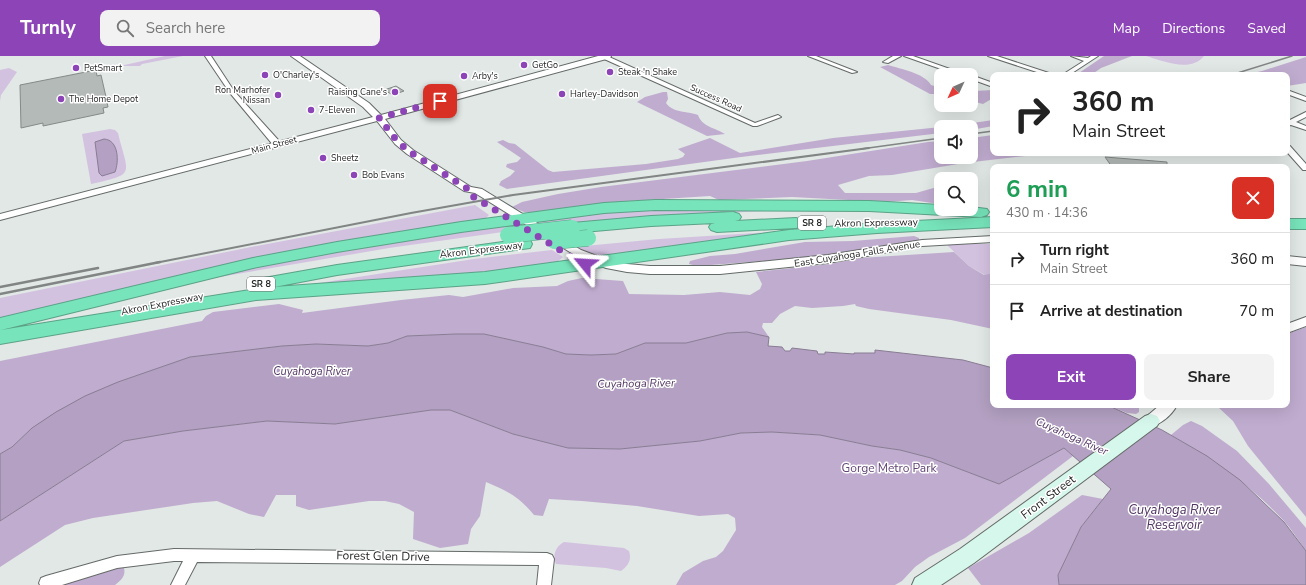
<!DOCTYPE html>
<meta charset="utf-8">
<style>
body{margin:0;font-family:"Nunito Sans",sans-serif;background:#f2f2f2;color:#222;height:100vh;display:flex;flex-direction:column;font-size:15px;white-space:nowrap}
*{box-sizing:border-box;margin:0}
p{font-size:13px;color:#767676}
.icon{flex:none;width:22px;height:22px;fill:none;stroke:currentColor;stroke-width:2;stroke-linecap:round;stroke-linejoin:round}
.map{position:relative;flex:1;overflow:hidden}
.sheet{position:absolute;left:990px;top:108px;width:300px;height:244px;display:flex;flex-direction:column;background:#fff;border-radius:8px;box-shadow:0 4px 16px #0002}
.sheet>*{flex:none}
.banner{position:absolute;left:990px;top:16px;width:300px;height:84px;border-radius:8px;box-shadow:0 4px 16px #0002;background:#fff;color:#222;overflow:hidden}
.needle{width:26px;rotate:226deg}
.fabs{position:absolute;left:934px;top:12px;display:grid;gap:8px}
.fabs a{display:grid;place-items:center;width:44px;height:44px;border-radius:8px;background:#fff;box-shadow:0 4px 16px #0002;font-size:20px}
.pin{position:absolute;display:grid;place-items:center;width:34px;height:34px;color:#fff;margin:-17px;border-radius:8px;box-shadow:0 2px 6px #0006}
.me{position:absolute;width:44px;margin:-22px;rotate:297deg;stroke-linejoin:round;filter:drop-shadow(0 0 3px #0008)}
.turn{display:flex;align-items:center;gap:14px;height:84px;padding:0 16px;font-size:18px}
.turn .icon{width:52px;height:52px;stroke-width:2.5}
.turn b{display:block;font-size:28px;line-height:34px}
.round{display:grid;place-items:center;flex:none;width:42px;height:42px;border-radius:8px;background:#f2f2f2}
.head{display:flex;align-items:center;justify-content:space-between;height:68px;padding:0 16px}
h1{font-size:24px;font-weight:700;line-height:30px;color:#1e9e55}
.button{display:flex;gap:8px;margin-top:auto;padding:8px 16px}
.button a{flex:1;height:46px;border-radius:8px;background:#8c44b7;color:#fff;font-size:16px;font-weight:700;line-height:46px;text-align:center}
.button a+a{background:#f2f2f2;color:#222}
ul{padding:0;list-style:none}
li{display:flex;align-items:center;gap:12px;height:52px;padding:0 16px;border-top:1px solid #e0e0e0}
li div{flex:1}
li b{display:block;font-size:15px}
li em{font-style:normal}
header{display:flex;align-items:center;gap:24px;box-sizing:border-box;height:56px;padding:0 20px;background:#8c44b7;color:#fff}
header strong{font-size:19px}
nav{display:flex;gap:22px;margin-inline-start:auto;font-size:14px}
.search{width:280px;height:36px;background:#f2f2f2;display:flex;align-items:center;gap:10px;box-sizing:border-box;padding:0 14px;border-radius:8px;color:#767676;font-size:15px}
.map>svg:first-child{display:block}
</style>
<header>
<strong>Turnly</strong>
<div class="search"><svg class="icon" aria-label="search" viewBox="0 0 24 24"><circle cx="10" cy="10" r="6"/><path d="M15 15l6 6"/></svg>Search here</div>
<nav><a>Map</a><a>Directions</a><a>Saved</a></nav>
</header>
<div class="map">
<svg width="1306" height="529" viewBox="0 0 1306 529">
<rect width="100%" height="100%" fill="#e1e8e5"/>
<path fill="#d3c1e0" d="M 165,0 L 183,0 L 142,8 L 140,10 L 120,10 Z
M 1146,0 L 1204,0 C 1190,17 1164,5 1146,0 Z
M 9,12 L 17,16 L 1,39 L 0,45 L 0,14 Z
M 110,73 L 115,74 L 118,77 C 128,119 137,118 91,128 L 82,78 Z
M 475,149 L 489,159 L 485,163 L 0,262 L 0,242 L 251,191 Z
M 615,154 L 784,154 L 706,158 L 544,171 L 533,165 Z
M 508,168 L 518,174 L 389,192 L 208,223 L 208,221 L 294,202 Z
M 786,175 L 601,202 L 574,191 L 659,183 Z
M 946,188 L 993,188 L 993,217 L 985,219 L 969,210 Z
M 552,194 L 563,201 L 557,206 L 479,220 L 300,230 L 474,203 Z
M 564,486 L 624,492 L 629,495 C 632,504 628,510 621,515 L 606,512 L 556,508 C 552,499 556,490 564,486 Z"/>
<path fill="#c0accf" d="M 1104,0 L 1132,0 L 1101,12 L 1091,19 L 1076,19 Z
M 1306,1 L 1306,27 L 1287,30 L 1287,19 L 1244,19 L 1262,15 Z
M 888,9 C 901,13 924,17 931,29 L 941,32 L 941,38 L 930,38 L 880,11 Z
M 993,34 L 993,42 L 983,48 L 971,45 L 971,37 L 974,35 Z
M 663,36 L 667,36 L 668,43 L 666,47 C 673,57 687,55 698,59 C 702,71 716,72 725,78 L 707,80 L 637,46 L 645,41 Z
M 993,64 L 993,70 L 971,74 L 971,71 L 945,71 Z
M 941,71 L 941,77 L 741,101 L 507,133 L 499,129 L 501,125 L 510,120 L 515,115 L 506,111 L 507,108 L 517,106 L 521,102 L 497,86 L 503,84 L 509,87 L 515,88 L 548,114 L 553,116 L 646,108 L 678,103 L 683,101 L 685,98 L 678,93 L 710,82 L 740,97 L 833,82 Z
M 993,79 L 993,97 L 1052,97 L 964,107 L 892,119 L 869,120 L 838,129 L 845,137 L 916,137 L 937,131 L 941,131 L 941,139 L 938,140 L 940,145 L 939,148 L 912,144 L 886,146 L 792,141 L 719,144 L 710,140 L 616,146 L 537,157 L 524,156 L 512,151 L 522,146 L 558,138 L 601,131 L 807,105 L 928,86 L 941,85 L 941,101 L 971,101 L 971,82 Z
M 914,180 L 919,182 L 919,184 L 819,201 L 697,210 L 689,208 L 690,205 L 710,200 L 735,198 L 805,186 L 853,185 Z
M 954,196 L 969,210 L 984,219 L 993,217 L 993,273 L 951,264 L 869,253 L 856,250 L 855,248 L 843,250 L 812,252 L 795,250 L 780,258 L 772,267 L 763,267 L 762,271 L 769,281 L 747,276 L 727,277 L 686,287 L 645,287 L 616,298 L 591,299 L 566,298 L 543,291 L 484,278 L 456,278 L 407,280 L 388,287 L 368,290 L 316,288 L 282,290 L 190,301 L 118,326 L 32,372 L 12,391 L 0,398 L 0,305 L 202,265 L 206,260 L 213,256 L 279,248 L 303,254 L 302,257 L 401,244 L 449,239 L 463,241 L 513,232 L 557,230 L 568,225 L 582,222 L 623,225 L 629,238 L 684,239 L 720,236 L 750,239 L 760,233 L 762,228 L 756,216 L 830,208 L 860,202 Z
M 1306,271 L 1306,461 L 1248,390 L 1233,365 L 1219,352 L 1220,349 L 1287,349 L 1287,278 Z
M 1107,349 L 1135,349 L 1139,351 L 1139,356 L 1136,358 L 1127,357 Z
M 431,354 L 450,354 L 513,378 L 568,392 L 620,393 L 700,385 L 741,377 L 772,376 L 820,379 L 872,390 L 900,394 L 931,402 L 999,428 L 1064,392 L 1073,400 L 965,482 L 929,501 L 915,511 L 902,525 L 895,529 L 676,529 L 683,517 L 703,505 L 716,501 L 723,495 L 736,474 L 735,462 L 728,458 L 699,460 L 637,450 L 582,445 L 549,443 L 543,460 L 534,459 C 519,441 508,435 486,426 L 480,460 L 471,473 L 468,488 L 440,492 L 413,483 L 414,456 L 399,448 L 385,445 L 369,445 L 309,454 L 296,450 L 296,439 L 276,439 L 264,461 L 249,458 L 217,445 L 193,447 L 93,462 L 65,469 L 0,511 L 0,465 L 124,385 L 183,375 L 267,365 L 335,368 Z
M 1191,365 L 1202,370 L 1237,395 L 1269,428 L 1306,472 L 1306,495 C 1299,485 1292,474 1284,465 C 1252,430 1212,403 1171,379 L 1183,369 Z
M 1082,439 L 1103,443 L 1081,471 L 1058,519 L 1059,529 L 981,529 L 968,512 L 1029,477 Z
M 118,512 L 124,512 C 126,520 121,524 115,529 L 60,529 Z"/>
<path fill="#b3a0c2" stroke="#897c94" d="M 104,83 C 119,84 119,106 115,116 L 102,120 L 99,117 L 95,86 Z
M 747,276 L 769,281 L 768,290 L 782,291 L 785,295 L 790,295 L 792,292 L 817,295 L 818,298 L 825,298 L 825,296 L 854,298 L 854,297 L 875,297 L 875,294 L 963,304 L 993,312 L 993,349 L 1107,349 L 1162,374 L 1207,400 L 1240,424 L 1284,466 L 1306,495 L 1306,529 L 1059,529 L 1058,519 L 1081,471 L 1111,433 L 1064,392 L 999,428 L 931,402 L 900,394 L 872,390 L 820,379 L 772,376 L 741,377 L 700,385 L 620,393 L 568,392 L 513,378 L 450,354 L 431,354 L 335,368 L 267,365 L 183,375 L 124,385 L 0,465 L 0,398 L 12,391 L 32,372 L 56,356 L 85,340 L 118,326 L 190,301 L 282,290 L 316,288 L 368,290 L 388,287 L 407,280 L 456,278 L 484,278 L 543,291 L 566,298 L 591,299 L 616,298 L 645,287 L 686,287 L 727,277 Z"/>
<path fill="#b4bab7" stroke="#848a87" d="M 96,14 L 97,20 L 101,19 L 106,41 L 108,51 L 103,52 L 104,57 L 43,70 L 43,67 L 21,72 L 20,29 Z
M 396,30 L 404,35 L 393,39 L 384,34 Z
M 1105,101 L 1167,106 L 1167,111 L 1112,111 Z"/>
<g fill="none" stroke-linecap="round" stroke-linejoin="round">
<g stroke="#646a67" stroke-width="2">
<path id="minor" d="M 205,0 L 211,0 L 234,35 L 280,86 L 280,90 L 274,90 L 230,37 Z
M 602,0 L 607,0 L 755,67 L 778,59 L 781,61 L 757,70 L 753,70 L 602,2 Z
M 808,0 L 816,0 L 857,16 L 852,17 Z
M 893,0 L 901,0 L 888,7 L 883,6 Z
M 904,0 L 913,0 L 967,19 L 958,19 Z
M 988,0 L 997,0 L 1055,19 L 1046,19 Z
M 1071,0 L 1088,2 L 1091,0 L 1098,0 L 1069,19 L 1062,19 L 1084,5 Z
M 971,19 L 993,27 L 993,31 L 971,23 Z
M 1287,34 L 1306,41 L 1306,45 L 1287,38 Z
M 1306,56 L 1306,61 L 1296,66 L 1306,70 L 1306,74 L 1291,69 L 1287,70 L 1288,65 Z
M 1287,90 L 1290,90 L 1306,108 L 1306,114 L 1303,114 L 1287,96 Z
M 174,493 L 547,497 L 552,499 L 554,503 L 551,529 L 537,529 L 539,509 L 197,506 L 185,529 L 171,529 L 183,505 L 174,505 L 117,512 L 62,529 L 40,529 L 39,527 L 41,522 L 46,520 L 117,500 Z"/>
</g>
<g stroke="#646a67" stroke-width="2">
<path id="tertiary" d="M 291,0 L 300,0 L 369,47 L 381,59 L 598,0 L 611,0 L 610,2 L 385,63 L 401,84 L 413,94 L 471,131 L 482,133 L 581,194 L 613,206 L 627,208 L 650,210 L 720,210 L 828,199 L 922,184 L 993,180 L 993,186 L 922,190 L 828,207 L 720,218 L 650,218 L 627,216 L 606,212 L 573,198 L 475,137 L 464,135 L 407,98 L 395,88 L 377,65 L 0,164 L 0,158 L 373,61 L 363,51 Z
M 1287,200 L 1306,202 L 1306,210 L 1287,208 Z
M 1306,261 L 1306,270 L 1287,277 L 1287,268 Z
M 1160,349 L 1177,349 C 1172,359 1157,373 1146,369 L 1143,365 L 1146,361 Z"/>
</g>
<g stroke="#646a67" stroke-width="2">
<path id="secondary" d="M 1151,358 L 1157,360 L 1160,365 L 1157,370 L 974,507 L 941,529 L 912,529 L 915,522 L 960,493 L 1145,360 Z"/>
</g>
<g stroke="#5ba287" stroke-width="2">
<path id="motorway" d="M 655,144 L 869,145 L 941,149 L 941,153 L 971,153 L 971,151 L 987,153 L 989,156 L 987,159 L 981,161 L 869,155 L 655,154 L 604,157 L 461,176 L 337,196 L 253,212 L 1,274 L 269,231 L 264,230 L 261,226 L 264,222 L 337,209 L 524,183 L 530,184 L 532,188 L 530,192 L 337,219 L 274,231 L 485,216 L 789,174 L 877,167 L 993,161 L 993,171 L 877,177 L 789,184 L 485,228 L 256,244 L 0,288 L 0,262 L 253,202 L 337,186 L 461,166 L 604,147 Z
M 733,156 L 739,158 L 741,161 L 739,164 L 735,165 L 796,162 L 802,164 L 804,167 L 802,170 L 796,172 L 717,176 L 711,174 L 709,171 L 711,168 L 715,167 L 651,170 L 572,177 L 566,175 L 564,172 L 566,169 L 572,167 L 651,160 Z
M 1287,163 L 1306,163 L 1306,173 L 1287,173 Z"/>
</g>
<use href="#minor" fill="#fff" fill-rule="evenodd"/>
<use href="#tertiary" fill="#fff" fill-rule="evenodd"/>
<use href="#secondary" fill="#d6f7eb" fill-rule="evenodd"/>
<use href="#motorway" fill="#77e4bb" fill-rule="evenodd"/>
<path stroke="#818584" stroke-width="1.5" d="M 1231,19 L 1292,0
M 971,78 L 993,75
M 861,93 L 941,82"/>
<path stroke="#818584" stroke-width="2" d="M 155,207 L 411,157 L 513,139 L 869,92"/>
<path stroke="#818584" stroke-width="2.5" d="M 0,231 L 98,212
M 0,238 L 160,206"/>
<g stroke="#5ba287" stroke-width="17" stroke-linecap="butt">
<path id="motorway-bridge" d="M 508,179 L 572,172
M 555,185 L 588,182"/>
</g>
<use href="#motorway-bridge" stroke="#77e4bb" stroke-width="16"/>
</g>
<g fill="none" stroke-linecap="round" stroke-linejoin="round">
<path stroke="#8c44b7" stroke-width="7" stroke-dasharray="0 12.6" d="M 440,45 L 379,62 L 398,86 L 410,96 L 468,133 L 469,138 L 570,200 L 585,208"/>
</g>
<g fill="#8c44b7" stroke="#fff" stroke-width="1.5">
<circle cx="524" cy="9" r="4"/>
<circle cx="76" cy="12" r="4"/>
<circle cx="610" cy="16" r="4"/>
<circle cx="265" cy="19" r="4"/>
<circle cx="464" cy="20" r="4"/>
<circle cx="395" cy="36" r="4"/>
<circle cx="562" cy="38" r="4"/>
<circle cx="278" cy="39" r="4"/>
<circle cx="61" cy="43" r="4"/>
<circle cx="311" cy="54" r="4"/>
<circle cx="323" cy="102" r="4"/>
<circle cx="354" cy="119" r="4"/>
</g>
<g text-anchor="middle" stroke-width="3" stroke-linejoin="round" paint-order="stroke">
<g font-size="9" fill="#262827" stroke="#fff" text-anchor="start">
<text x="532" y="12">GetGo</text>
<text x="84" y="15">PetSmart</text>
<text x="618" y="19">Steak 'n Shake</text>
<text x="273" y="22">O'Charley's</text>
<text x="472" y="23">Arby's</text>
<text x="270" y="37" text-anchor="end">Ron Marhofer<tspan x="270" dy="10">Nissan</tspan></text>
<text x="387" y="39" text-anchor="end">Raising Cane's</text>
<text x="570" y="41">Harley-Davidson</text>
<text x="69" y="46">The Home Depot</text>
<text x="319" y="57">7-Eleven</text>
<text x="331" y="105">Sheetz</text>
<text x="362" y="122">Bob Evans</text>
</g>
<g font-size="9" fill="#262827" stroke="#fff">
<text transform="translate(716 42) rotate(24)" y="3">Success Road</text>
<text transform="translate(274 89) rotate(-15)" y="3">Main Street</text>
</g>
<g fill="#fff" stroke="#676868" stroke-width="1">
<rect x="798" y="160" width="28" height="14" rx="3"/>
<rect x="247" y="221" width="28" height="14" rx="3"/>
</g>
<g font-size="9" font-weight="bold" fill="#262827">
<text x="812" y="170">SR 8</text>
<text x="261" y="231">SR 8</text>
</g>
<g font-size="10" fill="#262827" stroke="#fff">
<text transform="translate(876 166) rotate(-1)" y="4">Akron Expressway</text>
<text transform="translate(481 193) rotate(-7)" y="4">Akron Expressway</text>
<text transform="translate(857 197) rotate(-9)" y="4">East Cuyahoga Falls Avenue</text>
<text transform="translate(162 247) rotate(-11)" y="4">Akron Expressway</text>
</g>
<g font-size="11" font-style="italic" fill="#503462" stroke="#fff">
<text x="312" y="319">Cuyahoga River</text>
<text transform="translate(636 327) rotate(-1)" y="4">Cuyahoga River</text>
<text transform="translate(1072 380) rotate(24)" y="4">Cuyahoga River</text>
</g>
<g font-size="12" fill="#614474" stroke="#fff">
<text x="889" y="416">Gorge Metro Park</text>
</g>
<g font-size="12" fill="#262827" stroke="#fff">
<text transform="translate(1048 441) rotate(-37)" y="4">Front Street</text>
<text transform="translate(383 500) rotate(1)" y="4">Forest Glen Drive</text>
</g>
<g font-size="13" font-style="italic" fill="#503462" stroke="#fff">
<text x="1174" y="458">Cuyahoga River<tspan x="1174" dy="15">Reservoir</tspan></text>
</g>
</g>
</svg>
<div class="fabs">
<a><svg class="needle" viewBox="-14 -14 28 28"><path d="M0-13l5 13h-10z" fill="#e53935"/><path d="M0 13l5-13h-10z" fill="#767676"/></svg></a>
<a><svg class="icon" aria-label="sound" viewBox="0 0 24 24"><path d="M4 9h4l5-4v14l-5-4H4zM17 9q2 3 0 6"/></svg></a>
<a><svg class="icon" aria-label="search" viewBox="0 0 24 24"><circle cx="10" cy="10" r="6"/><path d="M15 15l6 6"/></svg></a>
</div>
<div class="pin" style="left:440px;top:45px;background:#d93025"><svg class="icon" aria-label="arrive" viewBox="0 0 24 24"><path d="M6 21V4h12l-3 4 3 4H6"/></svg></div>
<svg class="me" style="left:585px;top:208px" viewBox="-20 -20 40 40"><path d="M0-17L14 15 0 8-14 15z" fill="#8c44b7" stroke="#fff" stroke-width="4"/></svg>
<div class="banner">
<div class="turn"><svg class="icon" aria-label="right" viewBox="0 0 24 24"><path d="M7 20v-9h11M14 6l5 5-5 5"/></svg><div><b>360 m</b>Main Street</div></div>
</div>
<section class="sheet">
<div class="head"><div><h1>6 min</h1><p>430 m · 14:36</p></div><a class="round" style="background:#d93025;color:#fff"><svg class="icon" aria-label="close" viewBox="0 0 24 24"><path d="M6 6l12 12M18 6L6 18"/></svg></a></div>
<ul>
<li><svg class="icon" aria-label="right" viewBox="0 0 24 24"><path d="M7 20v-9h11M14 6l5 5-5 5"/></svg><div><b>Turn right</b><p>Main Street</p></div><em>360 m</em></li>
<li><svg class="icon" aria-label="arrive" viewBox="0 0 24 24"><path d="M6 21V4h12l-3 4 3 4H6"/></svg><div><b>Arrive at destination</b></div><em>70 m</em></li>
</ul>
<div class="button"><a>Exit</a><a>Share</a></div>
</section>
</div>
